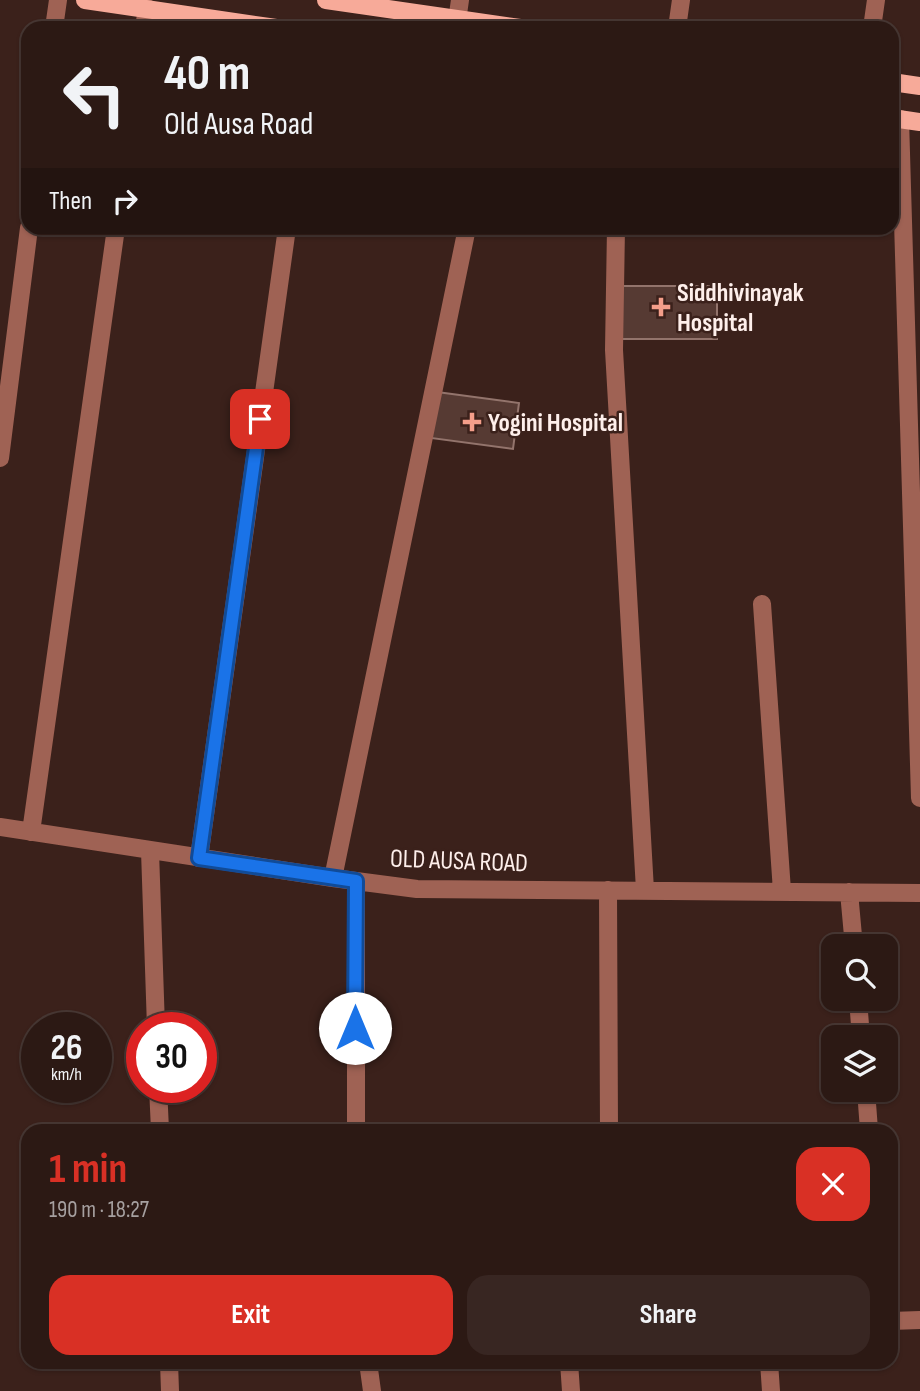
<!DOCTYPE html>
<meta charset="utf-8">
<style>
body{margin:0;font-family:"Sofia Sans Condensed",sans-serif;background:#382622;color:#f1f3f6;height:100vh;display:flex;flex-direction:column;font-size:26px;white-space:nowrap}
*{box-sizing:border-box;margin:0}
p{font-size:23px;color:#a6a0a0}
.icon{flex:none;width:38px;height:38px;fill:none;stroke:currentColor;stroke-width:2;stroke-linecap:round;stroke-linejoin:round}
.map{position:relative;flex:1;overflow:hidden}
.side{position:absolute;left:21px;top:1124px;width:877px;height:245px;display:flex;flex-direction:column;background:#2c1914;border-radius:21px;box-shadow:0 2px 5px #0004,0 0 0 2px #483834}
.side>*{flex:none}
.top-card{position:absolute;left:21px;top:21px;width:878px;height:214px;border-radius:21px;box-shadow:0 2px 5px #0004,0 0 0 2px #483834;background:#2c1914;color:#f1f3f6;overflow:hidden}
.fabs{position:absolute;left:821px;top:934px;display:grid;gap:14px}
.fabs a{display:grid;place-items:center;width:77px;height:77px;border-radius:14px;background:#2c1914;box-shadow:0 2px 5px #0004,0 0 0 2px #483834;font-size:35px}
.speed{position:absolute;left:21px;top:1012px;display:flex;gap:14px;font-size:35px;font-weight:700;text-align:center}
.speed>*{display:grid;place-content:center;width:91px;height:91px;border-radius:50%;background:#2c1914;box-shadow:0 2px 5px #0004,0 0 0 2px #483834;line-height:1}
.speed small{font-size:18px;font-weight:400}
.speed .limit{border:10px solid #d22;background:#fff;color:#111}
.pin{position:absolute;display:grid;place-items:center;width:60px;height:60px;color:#fff;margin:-30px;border-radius:14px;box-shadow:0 4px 10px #0006}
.me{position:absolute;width:77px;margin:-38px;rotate:0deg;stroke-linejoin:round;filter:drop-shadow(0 0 5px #0008)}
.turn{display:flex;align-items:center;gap:24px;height:147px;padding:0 28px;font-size:32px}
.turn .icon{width:91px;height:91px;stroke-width:2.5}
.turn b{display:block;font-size:49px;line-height:60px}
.then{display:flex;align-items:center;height:66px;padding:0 28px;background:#0003;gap:14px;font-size:26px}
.round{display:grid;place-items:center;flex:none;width:74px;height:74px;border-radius:21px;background:#382622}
.summary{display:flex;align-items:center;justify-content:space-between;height:119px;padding:0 28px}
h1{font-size:42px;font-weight:700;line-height:52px;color:#d93025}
.action{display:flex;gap:14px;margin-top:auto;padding:14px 28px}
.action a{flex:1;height:80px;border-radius:21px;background:#d93025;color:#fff;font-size:28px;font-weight:700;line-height:80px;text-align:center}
.action a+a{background:#382622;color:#f1f3f6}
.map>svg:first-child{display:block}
</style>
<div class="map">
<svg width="920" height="1391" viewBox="0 0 920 1391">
<rect width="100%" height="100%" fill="#3b211b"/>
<path fill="#563a33" stroke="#93746c" stroke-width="2" d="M 620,286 L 717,286 L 717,339 L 620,339 Z
M 437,392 L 519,403 L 513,449 L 431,438 Z"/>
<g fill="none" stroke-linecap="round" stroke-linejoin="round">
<path stroke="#9f6254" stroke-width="18" d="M 54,28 L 58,0
M 144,28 L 147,8
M 456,28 L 460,0
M 677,28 L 681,0
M 872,28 L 876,0
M 900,119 L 920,798
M 616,228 L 614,350 L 645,890
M 0,458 L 29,228
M 762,604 L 782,891
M 0,827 L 333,878 L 417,889 L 920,893
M 31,832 L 116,228
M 150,851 L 156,1027
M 199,858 L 287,228
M 333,878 L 467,228
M 608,890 L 609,1130
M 849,892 L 854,947
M 858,999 L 861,1038
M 158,1087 L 160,1130
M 866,1090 L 869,1130
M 356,1130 L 356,881
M 891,1321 L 920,1320
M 169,1362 L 170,1391
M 368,1362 L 372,1391
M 569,1362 L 571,1391
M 769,1362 L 771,1391"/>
<path stroke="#f7aa99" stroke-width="18" d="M 85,0 L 276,28
M 326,0 L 520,28
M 892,82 L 920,86
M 892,118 L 920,122"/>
</g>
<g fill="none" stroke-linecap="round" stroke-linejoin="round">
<g stroke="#114b97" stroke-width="18">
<path id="route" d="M 260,419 L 199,858 L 356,881 L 355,1028"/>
</g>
<use href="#route" stroke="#1a73e8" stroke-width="12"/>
</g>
<g fill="#f49e8a" stroke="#3b211b" stroke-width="2.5">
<path d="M657.5 296.5h7v7h7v7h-7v7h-7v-7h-7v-7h7z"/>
<path d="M468.5 411.5h7v7h7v7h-7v7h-7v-7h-7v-7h7z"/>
</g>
<g text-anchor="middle" stroke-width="5" stroke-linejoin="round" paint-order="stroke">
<g font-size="26" font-weight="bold" fill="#feefeb" stroke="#3b211b" text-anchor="start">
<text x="677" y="301">Siddhivinayak<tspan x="677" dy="30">Hospital</tspan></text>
<text x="488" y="431">Yogini Hospital</text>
</g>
<g font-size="26" fill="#feefeb" stroke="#3b211b">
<text transform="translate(459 860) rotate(2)" y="9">OLD AUSA ROAD</text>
</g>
</g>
</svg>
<div class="fabs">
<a><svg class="icon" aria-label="search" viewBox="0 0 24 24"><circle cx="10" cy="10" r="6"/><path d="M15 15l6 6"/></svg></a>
<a><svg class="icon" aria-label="layers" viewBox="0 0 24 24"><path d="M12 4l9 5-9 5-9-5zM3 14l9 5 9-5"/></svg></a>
</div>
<div class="speed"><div>26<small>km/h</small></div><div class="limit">30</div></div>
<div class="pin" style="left:260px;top:419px;background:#d93025"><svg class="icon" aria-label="arrive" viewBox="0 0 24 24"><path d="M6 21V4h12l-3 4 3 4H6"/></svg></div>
<svg class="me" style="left:355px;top:1028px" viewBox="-20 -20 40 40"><circle r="19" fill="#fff"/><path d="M0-13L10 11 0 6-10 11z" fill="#1a73e8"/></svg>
<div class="top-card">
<div class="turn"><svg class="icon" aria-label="left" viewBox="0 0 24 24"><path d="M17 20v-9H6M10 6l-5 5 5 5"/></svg><div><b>40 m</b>Old Ausa Road</div></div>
<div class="then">Then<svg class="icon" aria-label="right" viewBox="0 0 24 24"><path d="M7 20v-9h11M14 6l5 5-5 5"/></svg></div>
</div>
<section class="side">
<div class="summary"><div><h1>1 min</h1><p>190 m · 18:27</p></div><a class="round" style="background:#d93025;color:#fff"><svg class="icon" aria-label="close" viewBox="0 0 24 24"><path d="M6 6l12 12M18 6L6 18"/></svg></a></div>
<div class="action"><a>Exit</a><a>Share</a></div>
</section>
</div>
